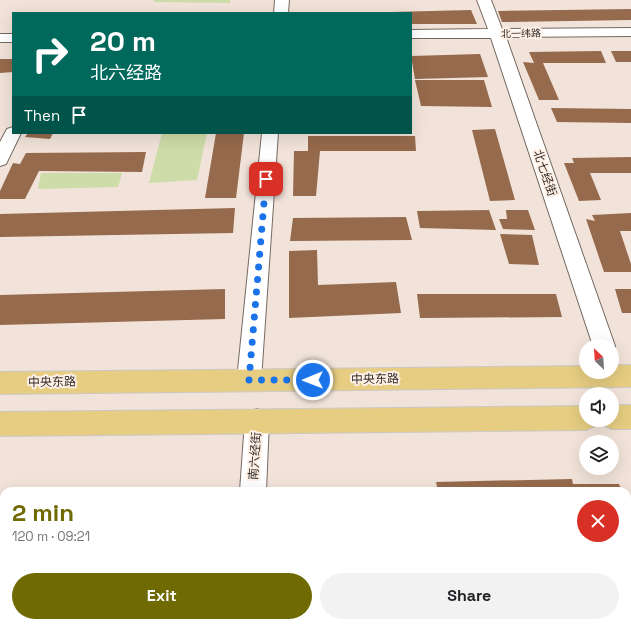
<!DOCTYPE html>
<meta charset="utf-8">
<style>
body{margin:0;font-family:"Space Grotesk","Noto Sans SC",sans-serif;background:#f2f2f2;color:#202124;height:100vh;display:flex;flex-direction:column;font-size:15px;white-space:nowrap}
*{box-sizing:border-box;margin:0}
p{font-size:13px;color:#757577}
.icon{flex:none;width:22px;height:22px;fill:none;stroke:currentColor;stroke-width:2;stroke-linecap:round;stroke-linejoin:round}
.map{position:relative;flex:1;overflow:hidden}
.side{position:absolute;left:0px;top:487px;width:631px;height:140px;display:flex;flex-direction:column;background:#fff;border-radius:12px 12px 0 0;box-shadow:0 4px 16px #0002}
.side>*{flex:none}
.top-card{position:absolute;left:12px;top:12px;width:400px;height:122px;border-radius:0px;box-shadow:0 4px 16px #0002;background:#00695c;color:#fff;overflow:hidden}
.needle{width:26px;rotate:335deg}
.tools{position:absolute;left:579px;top:339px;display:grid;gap:8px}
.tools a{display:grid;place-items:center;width:40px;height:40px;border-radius:50%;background:#fff;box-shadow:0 4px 16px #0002;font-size:20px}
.pin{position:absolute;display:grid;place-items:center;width:34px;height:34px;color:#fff;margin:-17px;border-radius:8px;box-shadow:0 2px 6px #0006}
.me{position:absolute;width:44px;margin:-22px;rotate:269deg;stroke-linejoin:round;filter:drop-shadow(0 0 3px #0008)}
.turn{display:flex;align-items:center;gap:14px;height:84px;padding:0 12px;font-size:18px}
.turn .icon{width:52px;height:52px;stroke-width:2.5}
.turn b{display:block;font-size:28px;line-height:34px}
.then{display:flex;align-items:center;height:38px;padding:0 12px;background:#0003;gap:8px;font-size:15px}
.round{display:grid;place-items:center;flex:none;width:42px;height:42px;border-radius:21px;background:#f2f2f2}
.headline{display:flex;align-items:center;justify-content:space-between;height:68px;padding:0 12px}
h1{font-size:24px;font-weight:700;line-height:30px;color:#706a03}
.cta{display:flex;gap:8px;margin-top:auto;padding:8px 12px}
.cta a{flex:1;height:46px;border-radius:24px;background:#706a03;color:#fff;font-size:16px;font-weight:700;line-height:46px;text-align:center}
.cta a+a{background:#f2f2f2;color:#202124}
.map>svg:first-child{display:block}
</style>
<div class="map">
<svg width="631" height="627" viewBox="0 0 631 627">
<rect width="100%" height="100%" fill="#f1e3d9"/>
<path fill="#cddca8" d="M 154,0 L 230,0 L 231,3 L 154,2 Z
M 162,133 L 207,133 L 197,180 L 149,183 Z
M 41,173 L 122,173 L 118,187 L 38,189 Z"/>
<path fill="#966a4c" d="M 631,9 L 631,20 L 502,22 L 498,11 Z
M 471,10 L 477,24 L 411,24 L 411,13 L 391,13 L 391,12 Z
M 601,51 L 606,63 L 543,63 L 559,100 L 539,100 L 523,62 L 534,63 L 529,52 Z
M 611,51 L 631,51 L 631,62 L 616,62 Z
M 480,54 L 488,77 L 415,79 L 411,56 Z
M 0,59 L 13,59 L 13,72 L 0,73 Z
M 415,80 L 484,80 L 492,107 L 421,106 Z
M 551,108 L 631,109 L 631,123 L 557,122 Z
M 495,129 L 515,200 L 490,201 L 472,130 Z
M 28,133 L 53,133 L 50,139 L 25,137 Z
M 216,133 L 244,133 L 236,198 L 205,198 Z
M 308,136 L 415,136 L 416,151 L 320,151 L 316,196 L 293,196 L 294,151 L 308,151 Z
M 146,152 L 142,172 L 39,171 L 25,199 L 0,199 L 0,191 L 13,163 L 20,164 L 26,153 Z
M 631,157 L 631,173 L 590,173 L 601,200 L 579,201 L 564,163 L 574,163 L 572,158 Z
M 235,208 L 233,233 L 0,237 L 0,214 Z
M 489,210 L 496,230 L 420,228 L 417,211 Z
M 506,210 L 528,210 L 535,230 L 503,229 L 499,219 L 507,219 Z
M 631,213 L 631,231 L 620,231 L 631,264 L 631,272 L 604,272 L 586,219 L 595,221 L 592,215 Z
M 406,217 L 412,240 L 290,241 L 293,218 Z
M 500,234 L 532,235 L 539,265 L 509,264 Z
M 317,250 L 318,285 L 396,282 L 401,313 L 289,318 L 289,251 Z
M 225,289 L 225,319 L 0,325 L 0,295 Z
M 615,289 L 631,289 L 631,313 L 622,313 Z
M 417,294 L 556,294 L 562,317 L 420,318 Z
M 572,479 L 573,484 L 619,484 L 622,491 L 438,491 L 436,482 Z
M 627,508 L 631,519 L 631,594 L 627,595 Z
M 0,540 L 4,540 L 4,585 L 0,585 Z
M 0,592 L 4,592 L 4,623 L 83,623 L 83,627 L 0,627 Z
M 282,623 L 316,623 L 316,626 L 282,627 Z"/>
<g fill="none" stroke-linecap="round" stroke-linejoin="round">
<g stroke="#756961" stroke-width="2">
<path id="minor" d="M 275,0 L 289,0 L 288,13 L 274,13 Z
M 477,0 L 491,0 L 502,29 L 631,28 L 631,36 L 506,37 L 615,346 L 612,353 L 612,346 L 593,346 L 491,38 L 411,38 L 411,30 L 488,29 Z
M 0,34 L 13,34 L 13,42 L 0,42 Z
M 13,127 L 13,133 L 21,133 L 6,164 L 0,166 L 0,142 L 7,129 Z
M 262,133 L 278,133 L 261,380 L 257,388 L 249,391 L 241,388 L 237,380 Z
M 257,409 L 266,413 L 269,421 L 266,491 L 240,491 L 245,421 L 248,413 Z
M 228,623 L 258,623 L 258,627 L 228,627 Z"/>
</g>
<g stroke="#cac8c8" stroke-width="2">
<path id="major" d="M 612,365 L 631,365 L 631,387 L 0,394 L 0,372 L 586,366 L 586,372 L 612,372 Z
M 612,405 L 631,405 L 631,429 L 612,429 L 603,425 L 601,420 L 612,420 Z
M 586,406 L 586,420 L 598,420 L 595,426 L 586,430 L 0,436 L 0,412 Z"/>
</g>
<use href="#minor" fill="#fff" fill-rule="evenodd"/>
<use href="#major" fill="#e6cd82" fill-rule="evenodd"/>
</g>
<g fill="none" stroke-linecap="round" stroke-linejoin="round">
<path stroke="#1a73e8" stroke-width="7" stroke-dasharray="0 12.6" d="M 266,179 L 249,380 L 313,380"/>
</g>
<g text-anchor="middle" stroke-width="4" stroke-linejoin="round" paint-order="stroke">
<g font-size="10" fill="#332d2a" stroke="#fff0e6">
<text transform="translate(521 33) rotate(-1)" y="4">北一纬路</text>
</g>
<g font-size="12" fill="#332d2a" stroke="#fff0e6">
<text transform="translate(545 173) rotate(71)" y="4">北七经街</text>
<text transform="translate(375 379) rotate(-1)" y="4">中央东路</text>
<text transform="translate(52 382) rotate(-1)" y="4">中央东路</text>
<text transform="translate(255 456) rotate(-86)" y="4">南六经街</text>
</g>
</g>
</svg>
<div class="tools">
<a><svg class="needle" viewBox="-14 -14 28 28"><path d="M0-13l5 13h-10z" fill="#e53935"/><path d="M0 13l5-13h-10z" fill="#757577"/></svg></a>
<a><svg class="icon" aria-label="sound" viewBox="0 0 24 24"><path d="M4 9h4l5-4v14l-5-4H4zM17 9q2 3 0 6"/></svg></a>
<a><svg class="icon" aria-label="layers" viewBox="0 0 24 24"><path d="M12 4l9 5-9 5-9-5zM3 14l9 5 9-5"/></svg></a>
</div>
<div class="pin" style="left:266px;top:179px;background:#d93025"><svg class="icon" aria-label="arrive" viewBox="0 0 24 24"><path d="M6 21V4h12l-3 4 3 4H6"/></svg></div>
<svg class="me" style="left:313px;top:380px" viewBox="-20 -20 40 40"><circle r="17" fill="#1a73e8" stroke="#fff" stroke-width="3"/><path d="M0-11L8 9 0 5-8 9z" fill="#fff"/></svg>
<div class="top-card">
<div class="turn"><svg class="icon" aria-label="right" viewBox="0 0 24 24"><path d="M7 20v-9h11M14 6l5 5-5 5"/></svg><div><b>20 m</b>北六经路</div></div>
<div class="then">Then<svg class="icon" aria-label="arrive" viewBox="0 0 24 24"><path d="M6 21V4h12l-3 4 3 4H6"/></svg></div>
</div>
<section class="side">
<div class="headline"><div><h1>2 min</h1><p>120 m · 09:21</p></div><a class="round" style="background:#d93025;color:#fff"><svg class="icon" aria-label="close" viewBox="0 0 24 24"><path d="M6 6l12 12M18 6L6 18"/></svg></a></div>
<div class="cta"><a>Exit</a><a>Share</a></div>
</section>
</div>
